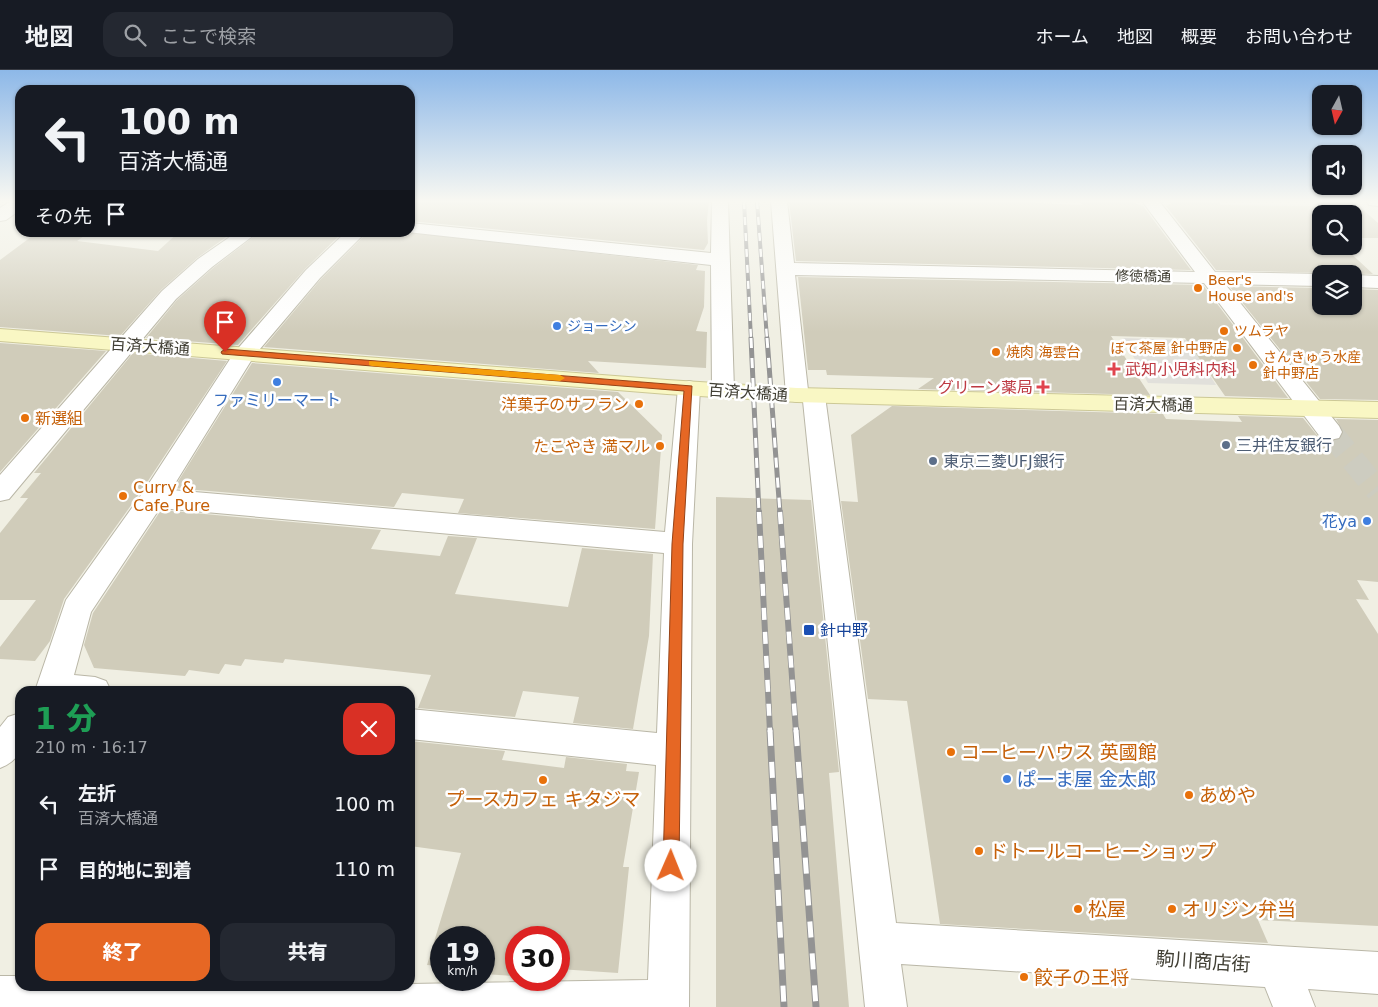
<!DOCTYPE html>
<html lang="ja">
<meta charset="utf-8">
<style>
body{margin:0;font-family:"DejaVu Sans","Noto Sans JP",sans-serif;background:#242831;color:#f1f3f6;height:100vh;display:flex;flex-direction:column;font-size:19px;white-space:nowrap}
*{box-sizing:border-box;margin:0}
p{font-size:16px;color:#9ea1a6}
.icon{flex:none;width:28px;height:28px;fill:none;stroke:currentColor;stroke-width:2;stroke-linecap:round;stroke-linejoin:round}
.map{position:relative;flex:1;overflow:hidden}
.panel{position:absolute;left:15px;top:616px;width:400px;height:305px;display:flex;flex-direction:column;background:#171b24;border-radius:15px;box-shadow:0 1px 4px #0004}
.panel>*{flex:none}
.top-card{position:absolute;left:15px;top:15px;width:400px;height:152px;border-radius:15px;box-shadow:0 1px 4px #0004;background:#171b24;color:#f1f3f6;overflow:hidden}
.needle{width:32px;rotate:188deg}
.fabs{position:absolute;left:1312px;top:15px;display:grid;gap:10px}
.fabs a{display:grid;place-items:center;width:50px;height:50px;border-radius:10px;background:#171b24;box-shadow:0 1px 4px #0004;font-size:25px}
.speed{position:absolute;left:430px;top:856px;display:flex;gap:10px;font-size:25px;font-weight:700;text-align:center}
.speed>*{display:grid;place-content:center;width:65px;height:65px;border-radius:50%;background:#171b24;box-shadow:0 1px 4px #0004;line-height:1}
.speed small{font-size:12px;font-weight:400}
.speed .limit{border:8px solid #d22;background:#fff;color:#111}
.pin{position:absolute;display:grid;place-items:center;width:42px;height:42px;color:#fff;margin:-51px -21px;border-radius:50% 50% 50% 0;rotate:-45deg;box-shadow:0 0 5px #0007}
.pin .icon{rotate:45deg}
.me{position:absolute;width:55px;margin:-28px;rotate:1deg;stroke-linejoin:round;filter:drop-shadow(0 0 4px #0008)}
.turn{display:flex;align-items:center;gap:18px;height:105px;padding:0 20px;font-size:22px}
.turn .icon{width:65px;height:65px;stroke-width:2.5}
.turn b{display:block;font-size:35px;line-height:42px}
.then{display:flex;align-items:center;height:48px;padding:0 20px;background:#0003;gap:10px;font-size:19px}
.round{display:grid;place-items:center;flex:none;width:52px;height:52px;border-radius:15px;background:#242831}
.summary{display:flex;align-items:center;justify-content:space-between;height:85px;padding:0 20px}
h1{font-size:30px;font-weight:800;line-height:38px;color:#1e9e55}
.action{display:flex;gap:10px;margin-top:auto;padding:10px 20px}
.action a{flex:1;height:58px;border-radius:15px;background:#e66724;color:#fff;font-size:20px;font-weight:800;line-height:58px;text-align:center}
.action a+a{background:#242831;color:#f1f3f6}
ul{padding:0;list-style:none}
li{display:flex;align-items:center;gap:15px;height:65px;padding:0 20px}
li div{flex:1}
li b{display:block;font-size:19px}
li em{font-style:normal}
header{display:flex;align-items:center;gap:30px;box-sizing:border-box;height:70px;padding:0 25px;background:#171b24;border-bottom:1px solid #363941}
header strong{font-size:24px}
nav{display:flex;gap:28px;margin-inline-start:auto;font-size:18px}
.search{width:350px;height:45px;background:#242831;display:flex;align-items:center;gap:12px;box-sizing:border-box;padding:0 18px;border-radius:15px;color:#9ea1a6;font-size:19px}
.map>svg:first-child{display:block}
</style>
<header>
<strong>地図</strong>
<div class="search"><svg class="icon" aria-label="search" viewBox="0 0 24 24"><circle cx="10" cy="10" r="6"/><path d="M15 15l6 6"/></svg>ここで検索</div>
<nav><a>ホーム</a><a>地図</a><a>概要</a><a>お問い合わせ</a></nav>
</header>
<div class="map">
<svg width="1378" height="937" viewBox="0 0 1378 937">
<rect width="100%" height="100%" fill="#f0efe3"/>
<path fill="#e1e0db" d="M 1123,268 L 1187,270 L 1216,315 L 1148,313 Z"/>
<path fill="#d0ccba" d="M 410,131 L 709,131 L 707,150 L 708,173 L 704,180 L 410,151 Z
M 789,131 L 992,131 L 1082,135 L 1080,131 L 1129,131 L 1143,136 L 1191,200 L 796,191 Z
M 1173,132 L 1219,133 L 1221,135 L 1324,136 L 1327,139 L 1362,139 L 1378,153 L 1378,168 L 1354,168 L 1354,144 L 1321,144 L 1321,176 L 1345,176 L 1343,176 L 1373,204 L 1216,200 L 1166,136 Z
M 179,162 L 233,162 L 197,188 L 161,220 L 120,266 L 0,257 L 0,190 L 35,164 L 84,166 L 77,171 L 158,181 Z
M 260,162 L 343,162 L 305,199 L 238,275 L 146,268 L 177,230 L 213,198 Z
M 368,162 L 405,162 L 698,195 L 696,200 L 705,201 L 704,237 L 696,261 L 707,262 L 706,298 L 588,291 L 599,303 L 264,277 L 321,209 Z
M 798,207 L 1203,215 L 1288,328 L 1225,326 L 1185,268 L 1111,266 L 1150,325 L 918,319 L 934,308 L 827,305 L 826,300 L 808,300 Z
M 1229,216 L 1321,218 L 1321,236 L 1354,236 L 1354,219 L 1378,220 L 1378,330 L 1320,329 Z
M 0,273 L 106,281 L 0,402 Z
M 133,283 L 227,291 L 142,420 L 64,529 L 50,571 L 35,591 L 0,589 L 0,577 L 36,530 L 0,530 L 0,463 L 28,428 L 20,428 L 41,403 L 34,403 Z
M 252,293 L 618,322 L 662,365 L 655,459 L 458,443 L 464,429 L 402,423 L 394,437 L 174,418 Z
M 892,336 L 1163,344 L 1166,349 L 1242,352 L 1238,346 L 1303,348 L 1320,369 L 1330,372 L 1339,370 L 1344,363 L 1336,349 L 1378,350 L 1378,512 L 1357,510 L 1369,530 L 1356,529 L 1378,564 L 1378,856 L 1258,850 L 1268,873 L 940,854 L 907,631 L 868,629 L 841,431 L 858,432 L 851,365 Z
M 716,427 L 811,430 L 839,702 L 829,703 L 849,937 L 716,937 Z
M 161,440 L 381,460 L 371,479 L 440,486 L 448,466 L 477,468 L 455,524 L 568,537 L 582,478 L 653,484 L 649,566 L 633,659 L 573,653 L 579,627 L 523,621 L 515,647 L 418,638 L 431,605 L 285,589 L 283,593 L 245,589 L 241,596 L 225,594 L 219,604 L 189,600 L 185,606 L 94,598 L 84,575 L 93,543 Z
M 410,671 L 505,681 L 502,690 L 564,698 L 566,687 L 627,694 L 626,701 L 639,702 L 623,797 L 629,797 L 618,903 L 559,899 L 559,868 L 516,868 L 516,896 L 513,896 L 512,906 L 484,904 L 484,868 L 441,868 L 441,896 L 427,895 L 461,783 L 410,776 Z"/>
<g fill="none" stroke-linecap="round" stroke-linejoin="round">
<path stroke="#cdccc0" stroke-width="24" stroke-dasharray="24 12" stroke-linecap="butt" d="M 1330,362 L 1378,421"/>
<g stroke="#bab7a7" stroke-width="2">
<path id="street" d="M 11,131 L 20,131 L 20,140 L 6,150 L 0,151 L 0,138 Z
M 712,131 L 728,131 L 734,320 L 731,325 L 723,327 L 715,325 L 712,320 L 711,195 L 407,162 L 410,162 L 410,153 L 711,183 Z
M 771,131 L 787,131 L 794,193 L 1195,202 L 1142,131 L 1159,131 L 1215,202 L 1321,204 L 1321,216 L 1225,214 L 1339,356 L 1342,362 L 1339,368 L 1330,370 L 1321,368 L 1204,213 L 795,205 L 808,320 L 814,319 L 822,321 L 825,326 L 896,853 L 1378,882 L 1378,924 L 1308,919 L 1315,937 L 1273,937 L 1265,917 L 901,894 L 907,937 L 865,937 L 803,331 L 797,332 L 789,330 L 786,325 Z
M 1367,131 L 1378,131 L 1378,136 L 1369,135 Z
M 237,162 L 258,162 L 212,197 L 176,229 L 9,429 L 0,431 L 0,405 L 162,221 L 198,189 Z
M 346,162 L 366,162 L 320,208 L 254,286 L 171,420 L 665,462 L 678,318 L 681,313 L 689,311 L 697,313 L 700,318 L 692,474 L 689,937 L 0,937 L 0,906 L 20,906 L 20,916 L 410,916 L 410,914 L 648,910 L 656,695 L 410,669 L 410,639 L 657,663 L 664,483 L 160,438 L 91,542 L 74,605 L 95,607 L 106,611 L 111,621 L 35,621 L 66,530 L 144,421 L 234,283 L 306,200 Z
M 1354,205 L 1378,206 L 1378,218 L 1354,217 Z
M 20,643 C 20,669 28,687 0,698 L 0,657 L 8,647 Z"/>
</g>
<g stroke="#ccc896" stroke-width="2">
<path id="secondary" d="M 0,259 L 667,310 L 797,318 L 1378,332 L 1378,348 L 797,332 L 667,324 L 0,271 Z"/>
</g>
<use href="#street" fill="#fff" fill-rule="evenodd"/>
<use href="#secondary" fill="#f9f7c4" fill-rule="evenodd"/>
<g stroke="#939393" stroke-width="4">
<path id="rail-far3" d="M 744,131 L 751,269
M 757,131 L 767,269"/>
</g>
<g stroke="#939393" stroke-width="5">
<path id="rail-far2" d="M 751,268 L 759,443
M 767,268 L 780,443"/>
</g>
<g stroke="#939393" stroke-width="6">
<path id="rail-far1" d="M 759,442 L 770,662
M 780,442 L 796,662"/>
</g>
<g stroke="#939393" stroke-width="7">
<path id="rail" d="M 770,660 L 784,937
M 796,660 L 816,937"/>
</g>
<use href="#rail-far3" stroke="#fff" stroke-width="2.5" stroke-dasharray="8" stroke-linecap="butt"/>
<use href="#rail-far2" stroke="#fff" stroke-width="3" stroke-dasharray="10" stroke-linecap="butt"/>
<use href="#rail-far1" stroke="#fff" stroke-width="4.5" stroke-dasharray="12" stroke-linecap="butt"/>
<use href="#rail" stroke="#fff" stroke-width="5" stroke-dasharray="16" stroke-linecap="butt"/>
</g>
<linearGradient id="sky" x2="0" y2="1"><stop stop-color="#8db8e8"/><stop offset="0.5" stop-color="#f8f8f2"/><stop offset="1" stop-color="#f8f8f2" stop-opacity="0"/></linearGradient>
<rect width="1378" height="262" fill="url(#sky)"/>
<path fill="#e66724" stroke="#964317" d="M 225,279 L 692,316 L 683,474 L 679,796 L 677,802 L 671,804 L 666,802 L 663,796 L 672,474 L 684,321 L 222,284 L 221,282 Z"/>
<path fill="#f59e0b" d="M 369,291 L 560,305 L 565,308 L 560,311 L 372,296 L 369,295 Z"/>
<g fill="#e8710a" stroke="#fff" stroke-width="2">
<circle cx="1198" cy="218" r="5"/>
<circle cx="1224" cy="261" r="5"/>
<circle cx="1237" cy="278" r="5"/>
<circle cx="996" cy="282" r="5"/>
<circle cx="1253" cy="295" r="5"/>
<circle cx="639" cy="334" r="5"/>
<circle cx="25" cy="348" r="5"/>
<circle cx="660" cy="376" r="5"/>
<circle cx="123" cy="426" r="5"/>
<circle cx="951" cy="682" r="5"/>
<circle cx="543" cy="710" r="5"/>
<circle cx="1189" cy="725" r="5"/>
<circle cx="979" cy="781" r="5"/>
<circle cx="1078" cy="839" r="5"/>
<circle cx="1172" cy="839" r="5"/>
<circle cx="1024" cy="907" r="5"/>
</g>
<g fill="#3f7fe0" stroke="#fff" stroke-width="2">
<circle cx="557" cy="256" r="5"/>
<circle cx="277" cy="312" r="5"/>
<circle cx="1367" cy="451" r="5"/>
<circle cx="1007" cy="709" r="5"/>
</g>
<g fill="#e0444e" stroke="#fff" stroke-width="2">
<path d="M1111.5 291.5h5v5h5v5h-5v5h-5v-5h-5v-5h5z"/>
<path d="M1040.5 309.5h5v5h5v5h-5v5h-5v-5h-5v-5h5z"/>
</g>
<g fill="#5c6f8a" stroke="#fff" stroke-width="2">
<circle cx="1226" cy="375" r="5"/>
<circle cx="933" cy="391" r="5"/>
</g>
<rect fill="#1a4fb4" stroke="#fff" stroke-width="2" x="803" y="554" width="12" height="12" rx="2.5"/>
<g text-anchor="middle" stroke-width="5" stroke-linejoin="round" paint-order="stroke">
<g font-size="14" fill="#413f34" stroke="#fff">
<text transform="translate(1143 206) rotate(1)" y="5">修徳橋通</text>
</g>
<g font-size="14" fill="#c56008" stroke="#fff" text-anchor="start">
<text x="1208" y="215">Beer's<tspan x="1208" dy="16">House and's</tspan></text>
<text x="1234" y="266">ツムラヤ</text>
<text x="1227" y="283" text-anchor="end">ぼて茶屋 針中野店</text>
<text x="1006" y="287">焼肉 海雲台</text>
<text x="1263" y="292">さんきゅう水産<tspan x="1263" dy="16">針中野店</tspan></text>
</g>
<g font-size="14" fill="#366cbe" stroke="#fff" text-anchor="start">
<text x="567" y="261">ジョーシン</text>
</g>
<g font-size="16" fill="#413f34" stroke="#fff">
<text transform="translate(150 276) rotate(4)" y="6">百済大橋通</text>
<text transform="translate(748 322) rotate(4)" y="6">百済大橋通</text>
<text transform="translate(1153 334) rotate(1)" y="6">百済大橋通</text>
</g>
<g font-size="16" fill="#be3a42" stroke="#fff" text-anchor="start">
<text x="1125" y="305">武知小児科内科</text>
<text x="1033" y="323" text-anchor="end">グリーン薬局</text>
</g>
<g font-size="16" fill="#366cbe" stroke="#fff">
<text x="277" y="336">ファミリーマート</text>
<text x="1357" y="457" text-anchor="end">花ya</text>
</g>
<g font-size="16" fill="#c56008" stroke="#fff" text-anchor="end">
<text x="629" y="340">洋菓子のサフラン</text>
<text x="35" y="354" text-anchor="start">新選組</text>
<text x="650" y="382">たこやき 満マル</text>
<text x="133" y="423" text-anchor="start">Curry &amp;<tspan x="133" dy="18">Cafe Pure</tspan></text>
</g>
<g font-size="16" fill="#4e5e75" stroke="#fff" text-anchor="start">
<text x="1236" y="381">三井住友銀行</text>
<text x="943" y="397">東京三菱UFJ銀行</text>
</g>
<g font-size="16" fill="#164399" stroke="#fff" text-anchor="start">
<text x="820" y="566">針中野</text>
</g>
<g font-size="19" fill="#c56008" stroke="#fff" text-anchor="start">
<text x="961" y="689">コーヒーハウス 英國館</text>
<text x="1199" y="732">あめや</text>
<text x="543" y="736" text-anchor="middle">プースカフェ キタジマ</text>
<text x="989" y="788">ドトールコーヒーショップ</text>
<text x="1088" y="846">松屋</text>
<text x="1182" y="846">オリジン弁当</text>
<text x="1034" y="914">餃子の王将</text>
</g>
<g font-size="19" fill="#366cbe" stroke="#fff" text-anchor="start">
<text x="1017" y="716">ぱーま屋 金太郎</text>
</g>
<g font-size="19" fill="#413f34" stroke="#fff">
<text transform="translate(1203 891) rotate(4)" y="7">駒川商店街</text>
</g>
</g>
</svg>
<div class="fabs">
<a><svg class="needle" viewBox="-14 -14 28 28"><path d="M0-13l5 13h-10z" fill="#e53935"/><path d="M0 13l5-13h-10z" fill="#9ea1a6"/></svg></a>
<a><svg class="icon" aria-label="sound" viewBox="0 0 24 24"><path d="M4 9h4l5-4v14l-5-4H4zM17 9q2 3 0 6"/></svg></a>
<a><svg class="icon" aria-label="search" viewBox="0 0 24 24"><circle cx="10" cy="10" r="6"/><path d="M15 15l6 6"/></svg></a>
<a><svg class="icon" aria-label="layers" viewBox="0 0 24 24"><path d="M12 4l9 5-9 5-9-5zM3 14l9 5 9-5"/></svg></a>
</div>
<div class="speed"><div>19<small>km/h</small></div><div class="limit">30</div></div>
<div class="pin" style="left:225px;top:282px;background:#d93025"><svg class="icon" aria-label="arrive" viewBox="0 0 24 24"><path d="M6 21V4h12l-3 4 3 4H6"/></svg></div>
<svg class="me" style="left:671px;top:796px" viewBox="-20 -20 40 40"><circle r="19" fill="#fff"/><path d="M0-13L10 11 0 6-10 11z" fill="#e66724"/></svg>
<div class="top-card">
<div class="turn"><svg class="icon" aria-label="left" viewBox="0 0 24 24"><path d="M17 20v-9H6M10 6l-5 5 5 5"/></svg><div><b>100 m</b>百済大橋通</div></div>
<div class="then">その先<svg class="icon" aria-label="arrive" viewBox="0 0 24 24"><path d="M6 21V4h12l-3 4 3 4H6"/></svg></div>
</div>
<section class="panel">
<div class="summary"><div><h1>1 分</h1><p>210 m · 16:17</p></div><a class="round" style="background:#d93025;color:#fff"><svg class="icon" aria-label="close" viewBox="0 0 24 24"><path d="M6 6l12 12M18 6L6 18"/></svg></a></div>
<ul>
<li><svg class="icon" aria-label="left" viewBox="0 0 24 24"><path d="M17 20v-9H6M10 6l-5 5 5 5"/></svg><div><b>左折</b><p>百済大橋通</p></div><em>100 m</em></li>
<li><svg class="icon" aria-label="arrive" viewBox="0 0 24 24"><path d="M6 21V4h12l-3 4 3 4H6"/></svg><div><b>目的地に到着</b></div><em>110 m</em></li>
</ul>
<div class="action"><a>終了</a><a>共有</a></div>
</section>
</div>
